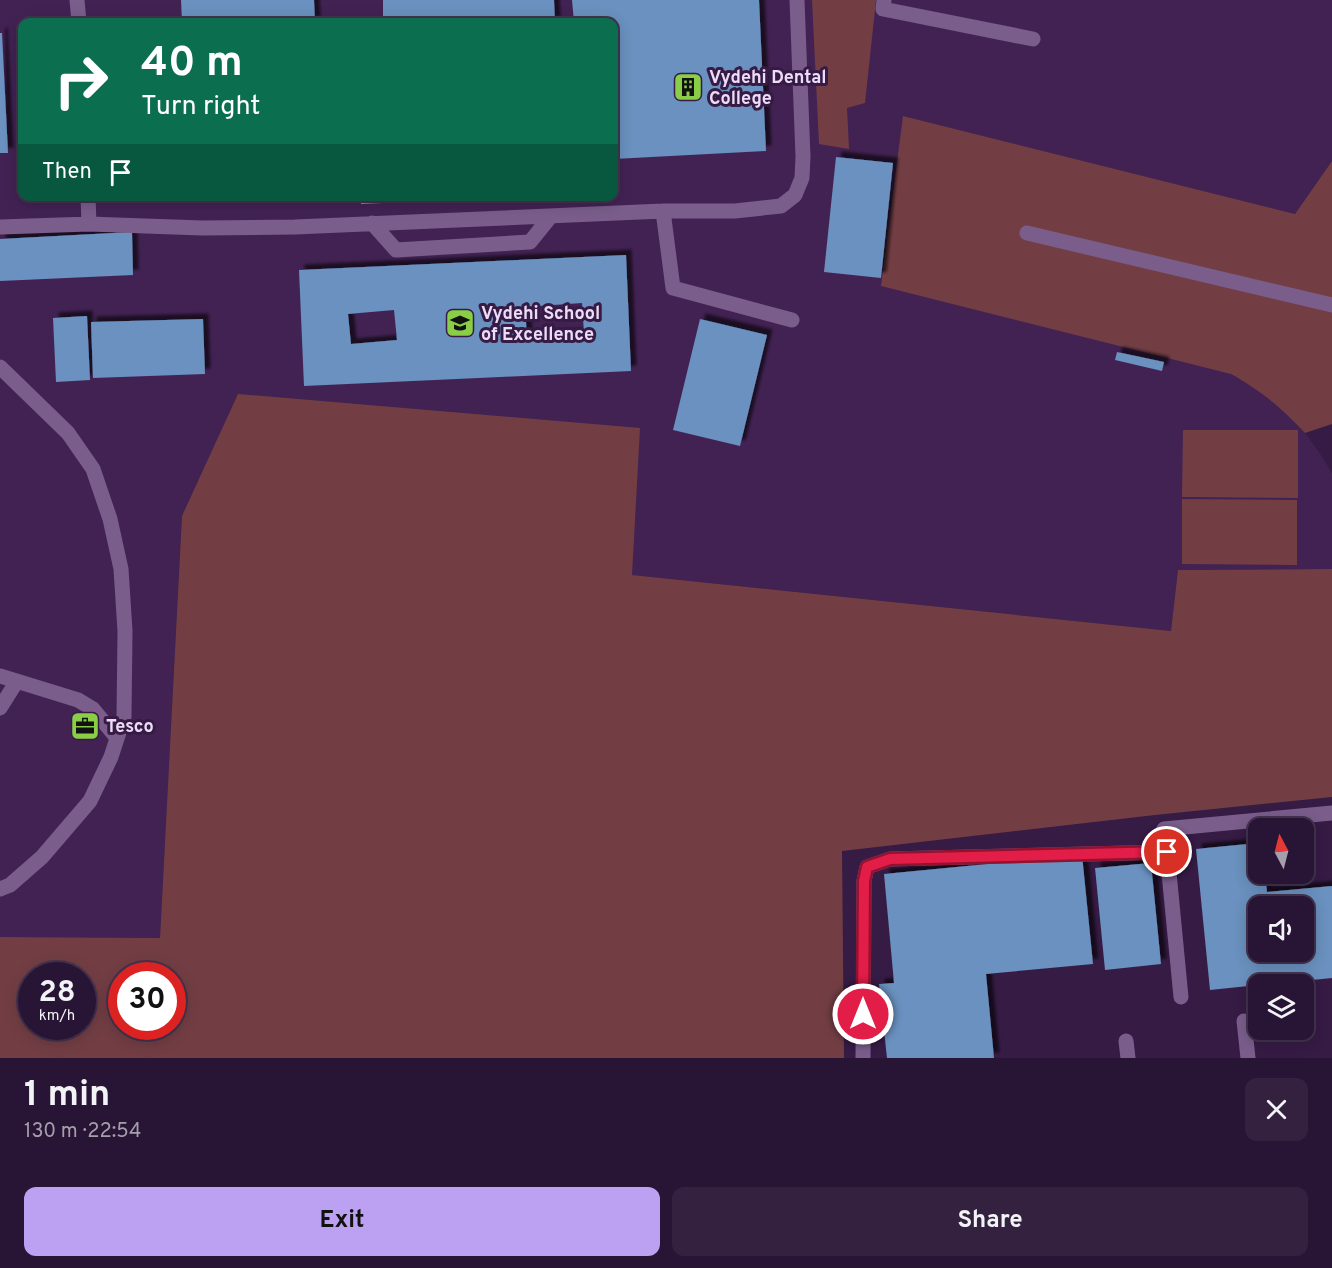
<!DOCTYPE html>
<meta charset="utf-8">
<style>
body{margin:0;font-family:Overpass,sans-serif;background:#342140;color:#f1f3f6;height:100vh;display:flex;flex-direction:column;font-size:22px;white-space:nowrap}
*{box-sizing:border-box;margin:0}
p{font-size:20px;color:#a59eac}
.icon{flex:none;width:33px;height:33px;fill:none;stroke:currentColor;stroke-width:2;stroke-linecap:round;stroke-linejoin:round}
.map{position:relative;height:1058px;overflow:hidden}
.panel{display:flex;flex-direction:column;background:#281434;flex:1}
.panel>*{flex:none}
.hud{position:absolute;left:18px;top:18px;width:600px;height:183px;border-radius:12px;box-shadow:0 3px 15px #0003,0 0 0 2px #44334f;background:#0b6e4f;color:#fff;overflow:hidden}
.needle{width:39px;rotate:353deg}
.controls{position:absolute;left:1248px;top:818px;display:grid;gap:12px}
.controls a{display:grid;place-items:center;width:66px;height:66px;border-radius:12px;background:#281434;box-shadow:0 3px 15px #0003,0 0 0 2px #44334f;font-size:30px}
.speed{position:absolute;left:18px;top:962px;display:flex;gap:12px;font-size:30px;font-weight:700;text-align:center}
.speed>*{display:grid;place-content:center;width:78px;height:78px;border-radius:50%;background:#281434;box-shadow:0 3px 15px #0003,0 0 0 2px #44334f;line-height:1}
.speed small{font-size:15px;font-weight:400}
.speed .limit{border:9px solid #d22;background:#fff;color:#111}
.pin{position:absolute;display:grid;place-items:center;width:51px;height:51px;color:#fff;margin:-26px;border:3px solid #fff;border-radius:50%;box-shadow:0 2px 6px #0007}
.me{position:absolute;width:66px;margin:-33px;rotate:0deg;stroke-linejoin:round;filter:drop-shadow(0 0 4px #0008)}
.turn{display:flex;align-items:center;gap:21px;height:126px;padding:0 24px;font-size:27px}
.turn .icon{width:78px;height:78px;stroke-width:2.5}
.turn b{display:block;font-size:42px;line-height:51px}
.then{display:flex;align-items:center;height:57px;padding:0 24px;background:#0003;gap:12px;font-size:22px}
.round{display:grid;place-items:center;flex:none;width:63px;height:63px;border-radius:12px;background:#342140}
.head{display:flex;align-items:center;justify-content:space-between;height:102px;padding:0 24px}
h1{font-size:36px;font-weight:700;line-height:45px}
.action{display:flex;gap:12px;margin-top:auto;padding:12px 24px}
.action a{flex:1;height:69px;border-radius:12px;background:#bca0f2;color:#111;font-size:24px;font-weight:700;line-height:69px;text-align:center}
.action a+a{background:#342140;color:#f1f3f6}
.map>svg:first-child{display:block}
</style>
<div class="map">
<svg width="1332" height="1058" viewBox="0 0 1332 1058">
<defs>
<filter id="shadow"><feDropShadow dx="5.5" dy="-5.5" stdDeviation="1.5" flood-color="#0009"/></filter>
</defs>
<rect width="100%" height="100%" fill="#361b45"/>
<path fill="#422253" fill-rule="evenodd" d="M 0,0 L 1332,0 L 1332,161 L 1295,214 L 903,116 L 1231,374 L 1251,386 L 1271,399 L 1289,415 L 1305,433 L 1319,452 L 1332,473 L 1332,569 L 1178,570 L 1171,631 L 632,575 L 182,516 L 160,938 L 0,937 ZM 22,22 L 614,22 L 614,196 L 22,196 Z"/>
<path fill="#723e44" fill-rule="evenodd" d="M 812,0 L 876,0 L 865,103 L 847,108 L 849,149 L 819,144 Z
M 903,116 L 1295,214 L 1332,161 L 1332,424 L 1305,433 C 1281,407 1261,391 1231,374 L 881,286 Z
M 238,394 L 640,428 L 632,575 L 1171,631 L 1178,570 L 1332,569 L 1332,797 L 1155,815 L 842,851 L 844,1058 L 0,1058 L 0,937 L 160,938 L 182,516 ZM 32,975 L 82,975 L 82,1026 L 32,1026 ZM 122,975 L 172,975 L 172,1026 L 122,1026 Z
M 1183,430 L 1298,430 L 1298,498 L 1182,497 Z
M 1182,499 L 1297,500 L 1297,565 L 1182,564 Z"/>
<path fill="#6a91bf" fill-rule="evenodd" filter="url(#shadow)" d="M 181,0 L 314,0 L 315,22 L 182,22 Z
M 383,0 L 554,0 L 555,22 L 383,22 Z
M 572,0 L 759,0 L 766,151 L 614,159 L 614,22 L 574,22 Z
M 0,33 L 2,33 L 8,153 L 0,153 Z
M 836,157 L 893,163 L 881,278 L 824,272 Z
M 361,196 L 424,196 L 424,201 L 361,204 Z
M 132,232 L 133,275 L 0,281 L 0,239 Z
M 626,255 L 631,371 L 304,386 L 299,270 ZM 582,303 L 584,333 L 527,337 L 525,307 ZM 394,310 L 397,340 L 351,344 L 348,314 Z
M 87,316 L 90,380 L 56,382 L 53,318 Z
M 203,319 L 205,374 L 93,378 L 91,322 Z
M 700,319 L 767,335 L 740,446 L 673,430 Z
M 1117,352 L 1164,362 L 1162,371 L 1115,360 Z
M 1258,843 L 1258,873 L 1265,873 L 1267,892 L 1332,886 L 1332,978 L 1273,984 L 1258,984 L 1258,985 L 1210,990 L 1196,849 ZM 1258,906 L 1304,906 L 1304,951 L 1258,951 Z
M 1082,855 L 1093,964 L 986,974 L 994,1058 L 887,1058 L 879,984 L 894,983 L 884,874 Z
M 1151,863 L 1161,964 L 1105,970 L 1095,868 Z"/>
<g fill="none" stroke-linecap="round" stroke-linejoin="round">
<path stroke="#7a5d8b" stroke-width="15" d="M 77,0 L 79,22
M 884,0 L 883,9 L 1033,39
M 88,196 L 89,224
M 663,211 L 673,288 L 792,320
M 372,223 L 396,250 L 530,242 L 551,216
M 0,227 L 89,224 L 202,228 L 295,227 L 663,211 L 735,211 L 781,206 L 795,195 L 802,178 L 803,157 L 797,0
M 1027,233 L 1332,305
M 0,367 L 68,433 L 93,469 L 110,519 L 121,569 L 125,631 L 124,717 L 111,757 L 90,801 L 42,857 L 10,885 L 0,889
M 0,676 L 78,700 L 93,709 L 117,738
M 0,708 L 17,681
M 1167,852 L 1181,997
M 1244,1021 L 1248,1058
M 1126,1041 L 1128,1058
M 863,1058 L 864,881 L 867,867 L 890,859 L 1167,852 L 1164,829 L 1332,813"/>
</g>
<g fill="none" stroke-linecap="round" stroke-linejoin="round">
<g stroke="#92132f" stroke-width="15">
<path id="route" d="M 863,1014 L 864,881 L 867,867 L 890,859 L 1167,852"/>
</g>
<use href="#route" stroke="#e11d48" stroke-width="10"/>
</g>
<defs>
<g id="building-square" transform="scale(1.5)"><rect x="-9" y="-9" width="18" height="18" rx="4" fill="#8ace47" stroke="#361b45"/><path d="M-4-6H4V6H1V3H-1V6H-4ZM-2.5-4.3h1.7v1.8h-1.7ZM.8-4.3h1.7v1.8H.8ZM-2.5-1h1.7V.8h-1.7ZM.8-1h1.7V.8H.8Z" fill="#111"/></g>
<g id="school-square" transform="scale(1.5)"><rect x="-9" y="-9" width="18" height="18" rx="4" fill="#8ace47" stroke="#361b45"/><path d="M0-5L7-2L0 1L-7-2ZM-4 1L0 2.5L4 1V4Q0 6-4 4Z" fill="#111"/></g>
<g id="office-square" transform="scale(1.5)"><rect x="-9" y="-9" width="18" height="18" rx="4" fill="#8ace47" stroke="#361b45"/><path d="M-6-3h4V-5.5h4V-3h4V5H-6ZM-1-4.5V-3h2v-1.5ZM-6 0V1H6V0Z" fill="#111"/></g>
</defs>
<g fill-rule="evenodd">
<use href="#building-square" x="688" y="87"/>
<use href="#school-square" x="460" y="323"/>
<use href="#office-square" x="85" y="726"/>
</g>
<g text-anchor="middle" stroke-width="6" stroke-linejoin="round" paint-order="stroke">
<g font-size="18" font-weight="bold" fill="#ecdcf7" stroke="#361b45" text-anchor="start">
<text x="709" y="83">Vydehi Dental<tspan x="709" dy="21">College</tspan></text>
<text x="481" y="319">Vydehi School<tspan x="481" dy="21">of Excellence</tspan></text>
<text x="106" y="732">Tesco</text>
</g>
</g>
</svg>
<div class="controls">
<a><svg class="needle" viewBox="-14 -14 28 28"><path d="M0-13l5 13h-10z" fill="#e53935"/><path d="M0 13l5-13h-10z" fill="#a59eac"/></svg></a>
<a><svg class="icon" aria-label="sound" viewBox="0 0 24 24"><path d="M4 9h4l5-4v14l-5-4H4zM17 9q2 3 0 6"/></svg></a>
<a><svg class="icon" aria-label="layers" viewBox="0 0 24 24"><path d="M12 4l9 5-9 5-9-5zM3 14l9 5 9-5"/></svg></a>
</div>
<div class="speed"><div>28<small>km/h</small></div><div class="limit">30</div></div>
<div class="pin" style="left:1167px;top:852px;background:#d93025"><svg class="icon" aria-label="arrive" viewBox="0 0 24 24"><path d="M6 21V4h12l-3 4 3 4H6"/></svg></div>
<svg class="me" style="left:863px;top:1014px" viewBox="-20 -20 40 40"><circle r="17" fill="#e11d48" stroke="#fff" stroke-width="3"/><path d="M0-11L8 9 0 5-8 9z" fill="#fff"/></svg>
<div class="hud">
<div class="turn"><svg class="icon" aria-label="right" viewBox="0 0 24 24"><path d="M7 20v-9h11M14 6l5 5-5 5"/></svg><div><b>40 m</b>Turn right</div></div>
<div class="then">Then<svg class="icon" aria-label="arrive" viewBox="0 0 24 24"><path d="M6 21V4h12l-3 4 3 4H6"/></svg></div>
</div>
</div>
<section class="panel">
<div class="head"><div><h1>1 min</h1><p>130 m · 22:54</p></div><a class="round"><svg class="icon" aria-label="close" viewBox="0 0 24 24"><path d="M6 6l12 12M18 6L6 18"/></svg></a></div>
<div class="action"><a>Exit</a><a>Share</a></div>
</section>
